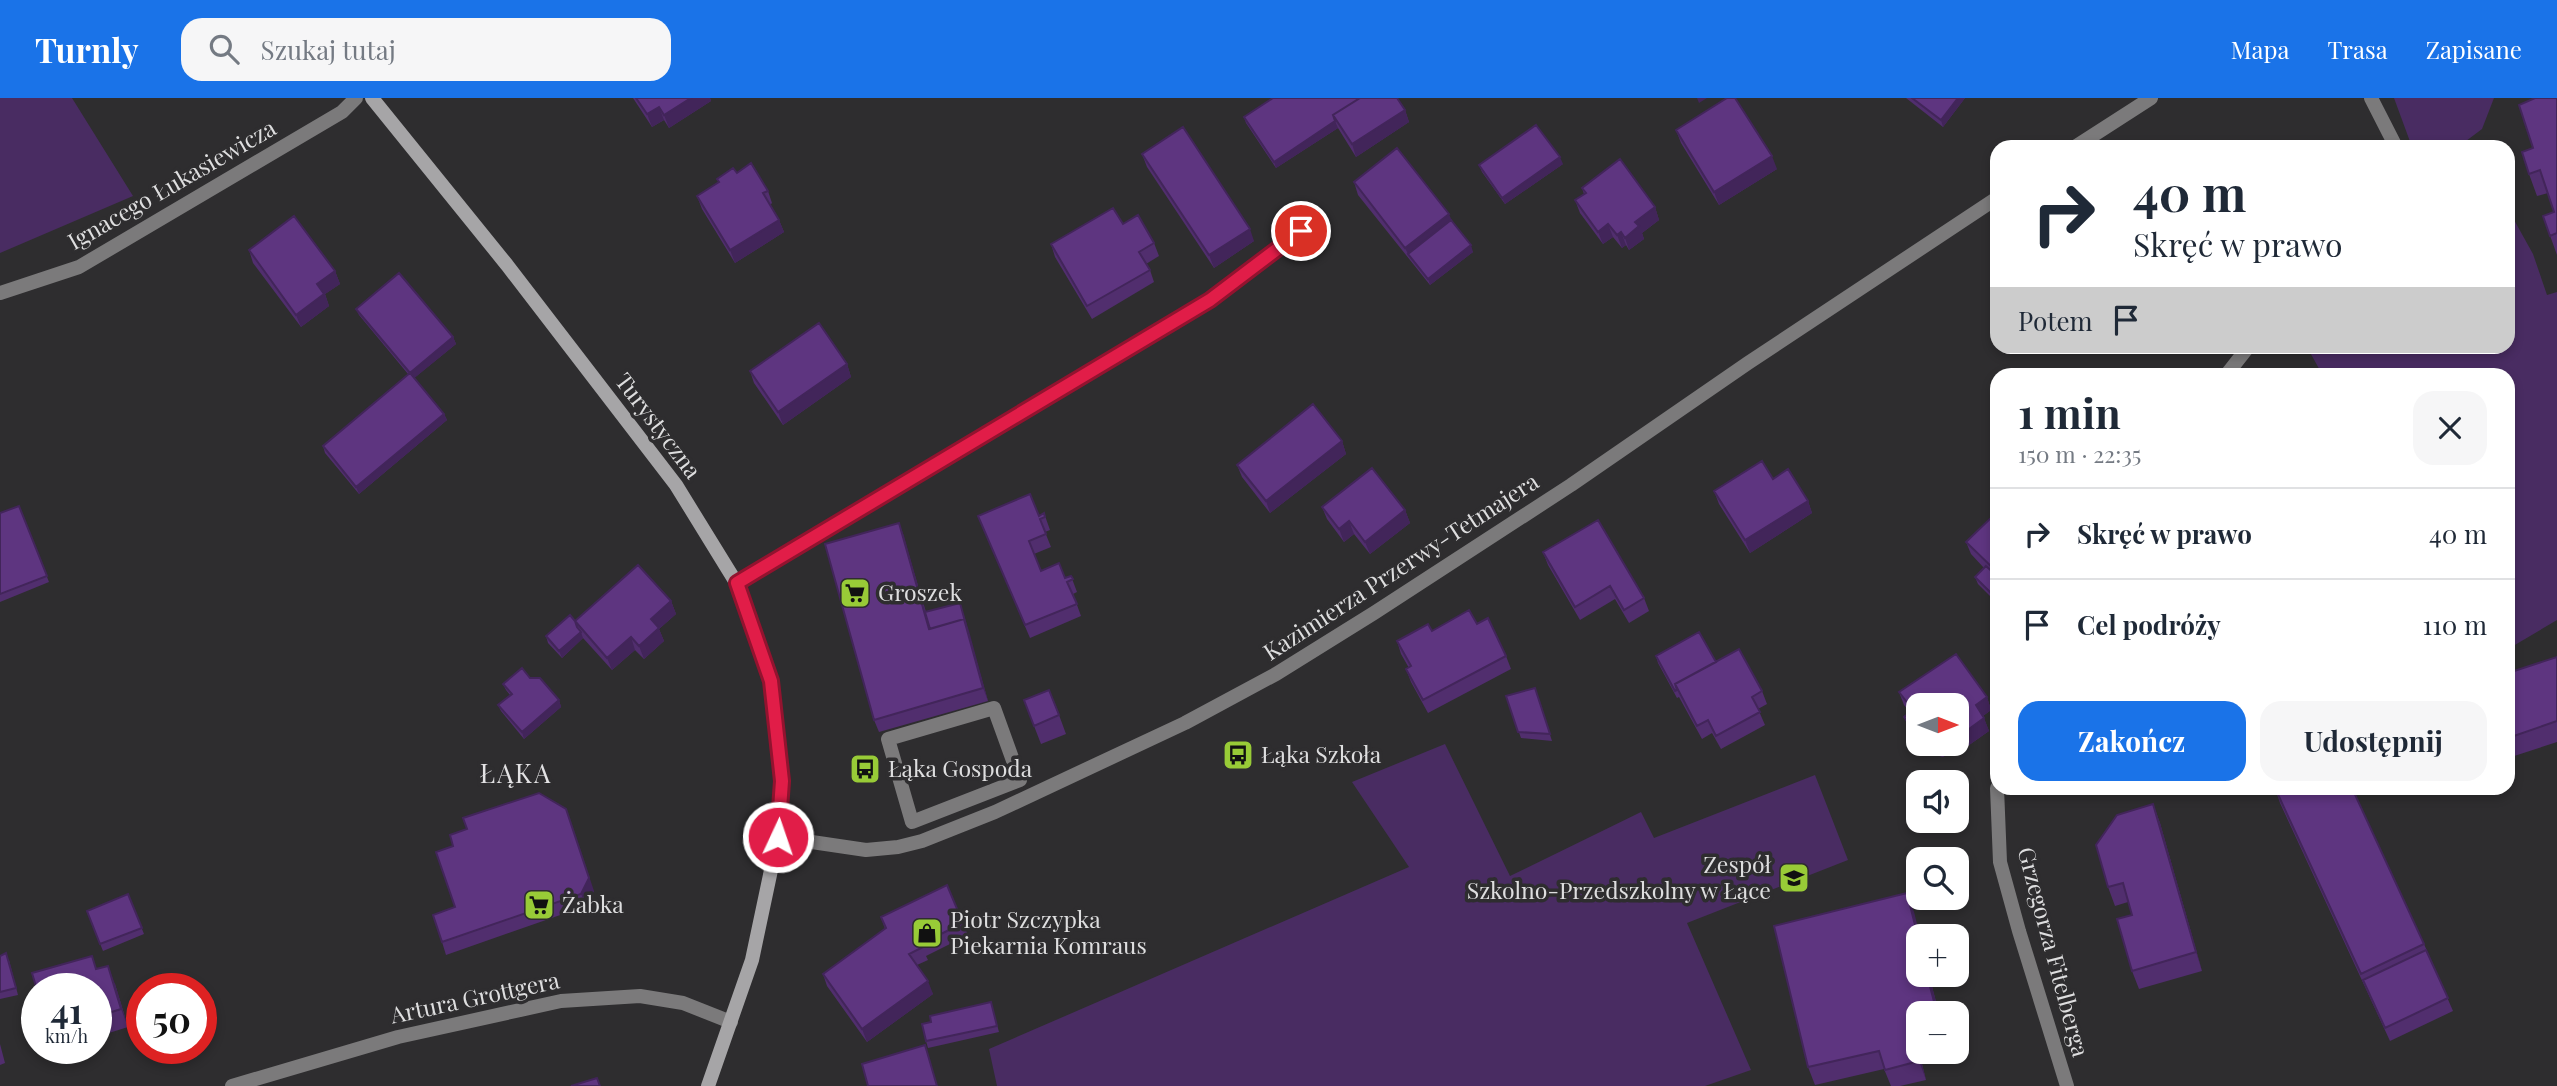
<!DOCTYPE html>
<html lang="pl">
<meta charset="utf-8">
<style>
body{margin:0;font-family:"Playfair Display",serif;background:#f6f6f7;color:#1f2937;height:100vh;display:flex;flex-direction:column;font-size:26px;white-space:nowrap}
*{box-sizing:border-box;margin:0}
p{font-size:23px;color:#747a83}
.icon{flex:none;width:38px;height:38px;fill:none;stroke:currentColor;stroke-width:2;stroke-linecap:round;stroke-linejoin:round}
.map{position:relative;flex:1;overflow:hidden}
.side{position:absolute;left:1990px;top:270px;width:525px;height:427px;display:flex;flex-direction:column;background:#fff;border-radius:21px;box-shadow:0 4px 10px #0003}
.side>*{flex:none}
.hud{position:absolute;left:1990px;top:42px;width:525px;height:214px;border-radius:21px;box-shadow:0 4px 10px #0003;background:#fff;color:#1f2937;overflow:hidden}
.needle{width:46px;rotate:90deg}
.controls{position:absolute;left:1906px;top:595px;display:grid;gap:14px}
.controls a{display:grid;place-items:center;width:63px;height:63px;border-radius:14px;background:#fff;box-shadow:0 4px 10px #0003;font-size:35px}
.speed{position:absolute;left:21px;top:875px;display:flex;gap:14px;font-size:35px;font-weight:700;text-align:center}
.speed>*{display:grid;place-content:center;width:91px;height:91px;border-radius:50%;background:#fff;box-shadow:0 4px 10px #0003;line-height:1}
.speed small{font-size:18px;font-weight:400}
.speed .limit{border:10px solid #d22;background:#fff;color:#111}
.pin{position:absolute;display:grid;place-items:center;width:60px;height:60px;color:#fff;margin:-30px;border:4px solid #fff;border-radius:50%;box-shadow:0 2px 7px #0007}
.me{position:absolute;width:77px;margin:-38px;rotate:3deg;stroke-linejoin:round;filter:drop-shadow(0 0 5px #0008)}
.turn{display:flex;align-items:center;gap:24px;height:147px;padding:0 28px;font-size:32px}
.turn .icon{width:91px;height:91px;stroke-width:2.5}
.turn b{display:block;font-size:49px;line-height:60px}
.then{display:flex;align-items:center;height:66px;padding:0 28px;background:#0003;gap:14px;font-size:26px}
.round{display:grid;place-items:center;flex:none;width:74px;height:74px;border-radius:21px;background:#f6f6f7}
.head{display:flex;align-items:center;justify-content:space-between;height:119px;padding:0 28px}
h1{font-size:42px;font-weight:700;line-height:52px}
.primary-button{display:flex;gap:14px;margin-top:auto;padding:14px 28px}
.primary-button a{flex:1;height:80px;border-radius:21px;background:#1a73e8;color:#fff;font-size:28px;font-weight:700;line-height:80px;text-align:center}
.primary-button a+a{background:#f6f6f7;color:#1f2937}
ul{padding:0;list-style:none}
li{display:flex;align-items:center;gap:21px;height:91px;padding:0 28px;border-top:2px solid #e0e1e3}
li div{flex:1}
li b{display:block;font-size:26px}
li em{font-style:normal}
header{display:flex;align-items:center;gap:42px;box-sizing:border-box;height:98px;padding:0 35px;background:#1a73e8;color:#fff}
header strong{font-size:33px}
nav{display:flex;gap:38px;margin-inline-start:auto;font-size:24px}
.search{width:490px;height:63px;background:#f6f6f7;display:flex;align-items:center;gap:18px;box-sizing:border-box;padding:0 24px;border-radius:21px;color:#747a83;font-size:26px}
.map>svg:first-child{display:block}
</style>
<header>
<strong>Turnly</strong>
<div class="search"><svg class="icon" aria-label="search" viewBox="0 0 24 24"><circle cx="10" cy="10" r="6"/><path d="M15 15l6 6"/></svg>Szukaj tutaj</div>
<nav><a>Mapa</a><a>Trasa</a><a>Zapisane</a></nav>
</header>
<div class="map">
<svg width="2557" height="988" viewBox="0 0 2557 988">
<rect width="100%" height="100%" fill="#2e2d2f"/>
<path fill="#492c62" d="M 0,0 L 72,0 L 133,98 L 0,155 Z
M 2394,0 L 2494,0 L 2482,31 L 2458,49 L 2412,49 Z
M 2508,111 L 2533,156 L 2547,197 L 2557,194 L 2557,522 L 2508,551 L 2508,276 L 2322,276 L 2307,249 L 2508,248 Z
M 1445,646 L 1510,778 L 1641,714 L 1654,740 L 1815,677 L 1848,762 L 1687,825 L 1751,972 L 1705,988 L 997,988 L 989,951 L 1409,769 L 1352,684 Z"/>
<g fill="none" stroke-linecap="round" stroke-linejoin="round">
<path stroke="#7b7a7b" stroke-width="14" d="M 737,486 L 1211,202 L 1301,133"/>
<path stroke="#7b7a7b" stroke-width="14" d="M 994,610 L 1020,682 L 912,724 L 888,641 Z"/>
<path stroke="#7b7a7b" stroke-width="14" d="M 2371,0 L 2396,49
M 2075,49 L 2151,0
M 0,195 L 79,169 L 342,14 L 356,0
M 2227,276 L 2249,248
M 1997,690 L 2000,764 L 2019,833 L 2067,988
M 778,739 L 866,752 L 898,749 L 922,743 L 995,714 L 1185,625 L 1276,576 L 1374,515 L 1571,387 L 1748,265 L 1997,100
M 232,988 L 398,939 L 561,903 L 640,898 L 683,905 L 731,924"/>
<path stroke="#a6a5a7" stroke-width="14" d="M 372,0 L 507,167 L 676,387 L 737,486 L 771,583 L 782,683 L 778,739 L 752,862 L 708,988"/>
</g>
<path fill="#512e6e" d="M 633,0 L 710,0 L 711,3 L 669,30 L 664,22 L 652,29 Z
M 1906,0 L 1965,0 L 1943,29 Z
M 2557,0 L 2557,157 L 2543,118 L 2554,114 L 2548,95 L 2537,98 L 2529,76 Z
M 1405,12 L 1409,24 L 1356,59 L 1338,30 L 1276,70 L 1246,25 L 1244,19 Z
M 1676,32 L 1777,71 L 1719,107 L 1681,45 Z
M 1142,56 L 1254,143 L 1214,170 L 1147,69 Z
M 1563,66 L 1505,106 L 1482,74 L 1479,67 Z
M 737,75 L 768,93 L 772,105 L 770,107 L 779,122 L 784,134 L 735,165 L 702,111 L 697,98 Z
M 1354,84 L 1451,122 L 1473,154 L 1430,187 L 1358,97 Z
M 1582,90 L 1655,109 L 1659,122 L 1642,135 L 1644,141 L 1629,152 L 1626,147 L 1622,150 L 1613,139 L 1603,146 L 1580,115 L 1575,102 L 1584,96 Z
M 1123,126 L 1154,145 L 1159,158 L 1146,166 L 1150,172 L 1154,184 L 1092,221 L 1055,159 L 1051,146 Z
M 249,152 L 335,173 L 340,186 L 325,196 L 329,208 L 301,229 L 253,165 Z
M 356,211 L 453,239 L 456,246 L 414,280 L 444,316 L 447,322 L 359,396 L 325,355 L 323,348 L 408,276 L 359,217 Z
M 847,266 L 851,279 L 783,327 L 754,285 L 750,273 Z
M 1342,343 L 1346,356 L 1270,415 L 1242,379 L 1237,367 Z
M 1714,393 L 1808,403 L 1812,415 L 1750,455 L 1719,406 Z
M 19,408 L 49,484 L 0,504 L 0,415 Z
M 1322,409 L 1405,412 L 1410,425 L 1370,456 L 1354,436 L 1344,444 L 1327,421 Z
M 1997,414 L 1997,504 L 1996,504 L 1978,486 L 1975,479 L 1984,470 L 1971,456 L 1966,444 Z
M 1044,415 L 1050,432 L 1045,434 L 1051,449 L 1034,456 L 1041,473 L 1065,480 L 1071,478 L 1077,494 L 1073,496 L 1081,518 L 1030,540 L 978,418 L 1039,418 Z
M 899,425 L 926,514 L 960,505 L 988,603 L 879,634 L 874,622 Z
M 1543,454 L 1644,500 L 1649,513 L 1629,525 L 1615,501 L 1580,522 L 1548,467 Z
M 671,503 L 676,516 L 659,531 L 664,543 L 644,561 L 635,552 L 612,572 L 583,540 L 562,560 L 548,545 L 546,538 L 575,523 Z
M 1432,533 L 1506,558 L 1511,571 L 1428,615 L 1411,584 L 1406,571 L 1409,570 L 1401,556 L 1397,543 Z
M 1656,558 L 1716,564 L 1762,593 L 1767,606 L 1758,611 L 1765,627 L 1721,651 L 1712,635 L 1702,641 L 1679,599 L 1677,600 L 1658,565 Z
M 2557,559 L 2557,644 L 2508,660 L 2508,575 Z
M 530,580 L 559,602 L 561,609 L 524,641 L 501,613 L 498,607 L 510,597 L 506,592 L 503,586 Z
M 1535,590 L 1552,643 L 1521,640 L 1506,598 Z
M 1899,594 L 1987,599 L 1991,612 L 1983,618 L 1989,633 L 1962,652 L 1959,648 L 1943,659 L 1932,656 L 1925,646 L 1956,646 L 1956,607 L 1918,607 L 1918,644 L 1909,631 L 1904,619 L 1910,614 L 1904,607 Z
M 1024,602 L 1059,617 L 1066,636 L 1041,646 Z
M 2275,690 L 2424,846 L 2453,913 L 2390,943 L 2280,705 Z
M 2153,706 L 2160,725 L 2202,873 L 2139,891 L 2132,873 L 2132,817 L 2128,804 L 2115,808 L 2108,789 Z
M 594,793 L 586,808 L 446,857 L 442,844 L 455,809 Z
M 128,796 L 144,836 L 103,853 L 87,813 Z
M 1914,814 L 1918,877 L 1929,877 L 1939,915 L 1918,915 L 1918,954 L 1948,954 L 1949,956 L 1921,962 L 1926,982 L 1900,988 L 1891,988 L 1884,971 L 1815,987 L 1808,969 Z
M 881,819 L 963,825 L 968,837 L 926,858 L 928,862 L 917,867 L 933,896 L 867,944 L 827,888 L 823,876 L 885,831 Z
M 0,858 L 9,862 L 18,897 L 0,901 Z
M 92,858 L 96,871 L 115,886 L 128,929 L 96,939 L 96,891 Z
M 991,904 L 999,934 L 928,950 L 926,943 Z
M 0,946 L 5,965 L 0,967 Z"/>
<path fill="#42255a" d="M 691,0 L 710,0 L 711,3 L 669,30 L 664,17 Z
M 1697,0 L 1707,0 L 1699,5 Z
M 1958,0 L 1965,0 L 1943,29 L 1941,22 Z
M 659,9 L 664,22 L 652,29 L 647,16 Z
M 1405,12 L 1409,24 L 1356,59 L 1352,46 Z
M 1335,23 L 1338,30 L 1276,70 L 1274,64 Z
M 1772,58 L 1777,71 L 1719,107 L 1714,94 Z
M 1560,59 L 1563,66 L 1505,106 L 1502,100 Z
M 1655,109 L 1659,122 L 1642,135 L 1644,141 L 1629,152 L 1625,140 L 1635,124 Z
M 1449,116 L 1454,128 L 1408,156 L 1405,150 Z
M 779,122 L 784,134 L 735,165 L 730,152 Z
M 1608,126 L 1613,139 L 1603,146 L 1598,134 Z
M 1250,131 L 1254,143 L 1214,170 L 1209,157 Z
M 1621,134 L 1626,147 L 1622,150 L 1617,137 Z
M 1471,147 L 1473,154 L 1430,187 L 1428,181 Z
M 335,173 L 340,186 L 325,196 L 329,208 L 301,229 L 296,217 L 317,186 Z
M 453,239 L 456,246 L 412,282 L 410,275 Z
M 847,266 L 851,279 L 783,327 L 778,314 Z
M 444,316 L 447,322 L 359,396 L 356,389 Z
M 1342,343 L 1346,356 L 1270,415 L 1266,403 Z
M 1808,403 L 1812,415 L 1750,455 L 1745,442 Z
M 1405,412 L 1410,425 L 1370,456 L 1365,444 Z
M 1349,423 L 1354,436 L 1344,444 L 1339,431 Z
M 899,425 L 904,438 L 932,537 Z
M 671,503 L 676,516 L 659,531 L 664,543 L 644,561 L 639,548 L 651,521 Z
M 960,505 L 969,533 L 988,603 L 983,590 Z
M 581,534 L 583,540 L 562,560 L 559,553 Z
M 631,539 L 635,552 L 612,572 L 607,560 Z
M 1987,599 L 1991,612 L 1980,620 L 1976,607 Z
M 559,602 L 561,609 L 524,641 L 522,634 Z
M 1984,620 L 1989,633 L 1962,652 L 1958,639 Z
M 1917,629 L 1918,631 L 1918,643 L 1914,632 Z
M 1956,641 L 1959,648 L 1943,659 L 1938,646 L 1956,646 Z
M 2153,706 L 2160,725 L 2202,873 L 2196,854 Z
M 571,724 L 594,793 L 586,808 L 581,796 Z
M 1907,795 L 1914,814 L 1920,838 L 1918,838 Z
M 108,868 L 115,886 L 128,929 L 121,911 Z
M 1927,877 L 1929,877 L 1939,915 L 1937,915 Z
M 928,883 L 933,896 L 867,944 L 862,931 Z
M 1915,944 L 1921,962 L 1926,982 L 1919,963 Z"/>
<path fill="#5e3580" stroke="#42255a" stroke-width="2" d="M 636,0 L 691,0 L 664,17 L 659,9 L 647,16 Z
M 1273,0 L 1360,0 L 1333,17 L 1335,23 L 1274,64 L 1244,19 Z
M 1360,0 L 1397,0 L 1405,12 L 1352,46 L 1333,17 Z
M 1727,0 L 1735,0 L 1772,58 L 1714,94 L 1676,32 Z
M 1912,0 L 1958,0 L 1941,22 Z
M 2535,0 L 2557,0 L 2557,135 L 2550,138 L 2543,118 L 2554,114 L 2540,72 L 2529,76 L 2522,54 L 2533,50 L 2519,7 Z
M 1536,27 L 1560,59 L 1502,100 L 1479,67 Z
M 1183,29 L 1250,131 L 1209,157 L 1142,56 Z
M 1397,50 L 1449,116 L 1405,150 L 1354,84 Z
M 1620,61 L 1655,109 L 1635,124 L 1639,128 L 1625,140 L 1621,134 L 1617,137 L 1608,126 L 1598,134 L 1575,102 L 1586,95 L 1582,90 Z
M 751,65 L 768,93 L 763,95 L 779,122 L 730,152 L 697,98 L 719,84 L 717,81 L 733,70 L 737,75 Z
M 1113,110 L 1123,126 L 1138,117 L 1154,145 L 1139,154 L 1150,172 L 1087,208 L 1051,146 Z
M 294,118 L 335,173 L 317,186 L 324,196 L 296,217 L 249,152 Z
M 1451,122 L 1471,147 L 1428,181 L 1408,156 Z
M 399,175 L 453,239 L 410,275 L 444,316 L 356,389 L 323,348 L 410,275 L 356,211 Z
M 819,225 L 847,266 L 778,314 L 750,273 Z
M 1313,306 L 1342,343 L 1266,403 L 1237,367 Z
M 1762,363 L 1773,381 L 1788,371 L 1808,403 L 1745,442 L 1714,393 Z
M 1372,370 L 1405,412 L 1365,444 L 1349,423 L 1339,431 L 1322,409 Z
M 1030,396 L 1039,418 L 1044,415 L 1045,419 L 1040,421 L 1046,436 L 1029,443 L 1041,473 L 1059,465 L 1065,480 L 1071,478 L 1073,481 L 1067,484 L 1077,506 L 1025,527 L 978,418 Z
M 19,408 L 47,478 L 0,496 L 0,415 Z
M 1997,414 L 1997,474 L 1966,444 Z
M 1598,422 L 1644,500 L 1624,512 L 1610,488 L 1575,509 L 1543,454 Z
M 899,425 L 929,531 L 964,521 L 983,590 L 874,622 L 825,446 Z
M 638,467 L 671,503 L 651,521 L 659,530 L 639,548 L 631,539 L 607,560 L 575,523 Z
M 1986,468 L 1997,478 L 1997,495 L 1994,498 L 1975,479 Z
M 960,505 L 966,527 L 964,521 L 930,531 L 925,514 Z
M 1469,512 L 1477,526 L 1488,520 L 1506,558 L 1423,602 L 1406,571 L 1411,568 L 1397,543 L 1428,526 L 1432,533 Z
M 570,517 L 575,523 L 577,529 L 581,534 L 559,553 L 546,538 Z
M 1699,534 L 1716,564 L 1675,586 L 1677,592 L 1675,593 L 1656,558 Z
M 1739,551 L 1762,593 L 1752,599 L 1760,614 L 1716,638 L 1708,622 L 1697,628 L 1675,586 Z
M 1956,556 L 1987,599 L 1976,607 L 1984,620 L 1958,639 L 1956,638 L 1956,607 L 1918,607 L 1918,630 L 1917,629 L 1914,632 L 1904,619 L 1913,612 L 1899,594 Z
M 2557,559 L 2557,623 L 2508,640 L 2508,575 Z
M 522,570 L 530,580 L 540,580 L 559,602 L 522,634 L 498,607 L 512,596 L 503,586 Z
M 1535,590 L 1550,636 L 1518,634 L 1506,598 Z
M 1049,592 L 1059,617 L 1034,628 L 1024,602 Z
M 2275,690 L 2352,690 L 2424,846 L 2361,876 Z
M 539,695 L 566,711 L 589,780 L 581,796 L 442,844 L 433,817 L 455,809 L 436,754 L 453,748 L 450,737 L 467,731 L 463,720 Z
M 2153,706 L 2196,854 L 2132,873 L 2117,821 L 2132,817 L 2123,785 L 2108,789 L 2096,747 L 2117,717 Z
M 947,787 L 963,825 L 921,846 L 923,849 L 909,856 L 928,883 L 862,931 L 823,876 L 886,830 L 881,819 Z
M 1907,795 L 1918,839 L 1918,877 L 1927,877 L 1937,915 L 1918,915 L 1918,943 L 1915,944 L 1919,963 L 1885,972 L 1879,953 L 1808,969 L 1774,828 Z
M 128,796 L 142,830 L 100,846 L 87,813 Z
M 2426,852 L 2448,900 L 2385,930 L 2363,882 Z
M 6,855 L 16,890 L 0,894 L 0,858 Z
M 92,858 L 96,871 L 108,868 L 121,911 L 96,919 L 96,891 L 37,891 L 37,892 L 32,875 Z
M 991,904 L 997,928 L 926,943 L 922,926 L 931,924 L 930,918 Z
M 925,947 L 937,988 L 868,988 L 862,966 Z
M 597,980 L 600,988 L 571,988 Z"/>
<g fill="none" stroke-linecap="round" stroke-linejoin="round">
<g stroke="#92132f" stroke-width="18">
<path id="route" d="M 778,739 L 782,683 L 771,583 L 737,485 L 1210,202 L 1301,133"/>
</g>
<use href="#route" stroke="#e11d48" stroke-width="12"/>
</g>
<defs>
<g id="supermarket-square" transform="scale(1.575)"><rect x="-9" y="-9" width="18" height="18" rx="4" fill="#98cb37" stroke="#2e2d2f"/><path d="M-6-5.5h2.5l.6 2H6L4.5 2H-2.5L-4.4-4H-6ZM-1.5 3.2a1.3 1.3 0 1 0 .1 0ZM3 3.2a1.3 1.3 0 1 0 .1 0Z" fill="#111"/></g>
<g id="bus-square" transform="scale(1.575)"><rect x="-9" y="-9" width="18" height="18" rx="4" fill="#98cb37" stroke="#2e2d2f"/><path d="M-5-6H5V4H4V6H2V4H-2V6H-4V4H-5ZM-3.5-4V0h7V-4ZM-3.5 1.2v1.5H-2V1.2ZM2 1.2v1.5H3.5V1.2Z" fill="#111"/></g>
<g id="school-square" transform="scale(1.575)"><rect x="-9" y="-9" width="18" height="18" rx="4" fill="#98cb37" stroke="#2e2d2f"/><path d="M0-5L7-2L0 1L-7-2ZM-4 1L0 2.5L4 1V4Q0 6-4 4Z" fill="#111"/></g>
<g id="shop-square" transform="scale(1.575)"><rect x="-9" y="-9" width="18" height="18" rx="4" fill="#98cb37" stroke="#2e2d2f"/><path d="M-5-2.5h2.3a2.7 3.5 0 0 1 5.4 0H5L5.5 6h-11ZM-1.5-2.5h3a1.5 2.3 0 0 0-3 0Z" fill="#111"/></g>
</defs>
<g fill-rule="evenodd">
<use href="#supermarket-square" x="855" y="495"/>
<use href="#bus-square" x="1238" y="657"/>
<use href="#bus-square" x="865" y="671"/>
<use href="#school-square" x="1794" y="780"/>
<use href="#supermarket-square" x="539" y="807"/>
<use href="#shop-square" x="927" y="835"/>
</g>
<g text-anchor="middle" stroke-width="7" stroke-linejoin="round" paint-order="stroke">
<g font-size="23" fill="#dededf" stroke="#2e2d2f">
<text transform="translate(172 87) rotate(-30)" y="8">Ignacego Łukasiewicza</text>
<text transform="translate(658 328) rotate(53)" y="8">Turystyczna</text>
<text transform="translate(1401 469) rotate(-33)" y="8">Kazimierza Przerwy-Tetmajera</text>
<text transform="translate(2053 854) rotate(75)" y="8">Grzegorza Fitelberga</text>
<text transform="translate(475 900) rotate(-12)" y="8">Artura Grottgera</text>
</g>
<g font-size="23" fill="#dededf" stroke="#2e2d2f" text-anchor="start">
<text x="878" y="503">Groszek</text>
<text x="1261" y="665">Łąka Szkoła</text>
<text x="888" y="679">Łąka Gospoda</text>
<text x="1771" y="775" text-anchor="end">Zespół<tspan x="1771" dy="26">Szkolno-Przedszkolny w Łące</tspan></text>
<text x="562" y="815">Żabka</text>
<text x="950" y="830">Piotr Szczypka<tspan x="950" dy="26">Piekarnia Komraus</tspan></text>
</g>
<g font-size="26" letter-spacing="2" fill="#e3e2e4" stroke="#2e2d2f">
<text x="516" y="685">ŁĄKA</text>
</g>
</g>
</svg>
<div class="controls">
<a><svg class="needle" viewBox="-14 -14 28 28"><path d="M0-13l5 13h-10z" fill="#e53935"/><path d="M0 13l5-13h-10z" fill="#747a83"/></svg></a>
<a><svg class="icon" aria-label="sound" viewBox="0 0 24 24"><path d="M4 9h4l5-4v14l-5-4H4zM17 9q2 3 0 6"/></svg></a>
<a><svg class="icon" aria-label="search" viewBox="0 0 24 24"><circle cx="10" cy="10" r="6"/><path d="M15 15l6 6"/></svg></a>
<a>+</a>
<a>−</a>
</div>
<div class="speed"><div>41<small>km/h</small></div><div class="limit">50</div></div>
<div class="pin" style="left:1301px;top:133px;background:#d93025"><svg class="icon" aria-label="arrive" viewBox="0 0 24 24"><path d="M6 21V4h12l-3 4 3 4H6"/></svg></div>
<svg class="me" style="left:778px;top:739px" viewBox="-20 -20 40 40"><circle r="17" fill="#e11d48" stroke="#fff" stroke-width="3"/><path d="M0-11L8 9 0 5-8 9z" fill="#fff"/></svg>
<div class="hud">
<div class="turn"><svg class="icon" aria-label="right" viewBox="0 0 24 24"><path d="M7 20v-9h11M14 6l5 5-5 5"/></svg><div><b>40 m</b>Skręć w prawo</div></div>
<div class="then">Potem<svg class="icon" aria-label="arrive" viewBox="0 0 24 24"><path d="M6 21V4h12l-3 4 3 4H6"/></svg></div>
</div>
<section class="side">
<div class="head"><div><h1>1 min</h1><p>150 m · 22:35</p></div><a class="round"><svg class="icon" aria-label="close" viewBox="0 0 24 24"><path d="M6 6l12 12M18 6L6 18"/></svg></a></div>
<ul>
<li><svg class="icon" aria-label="right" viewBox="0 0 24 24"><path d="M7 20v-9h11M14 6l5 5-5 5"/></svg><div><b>Skręć w prawo</b></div><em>40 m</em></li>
<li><svg class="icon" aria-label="arrive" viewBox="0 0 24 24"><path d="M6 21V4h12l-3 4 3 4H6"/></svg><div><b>Cel podróży</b></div><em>110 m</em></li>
</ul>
<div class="primary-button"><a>Zakończ</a><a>Udostępnij</a></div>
</section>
</div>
